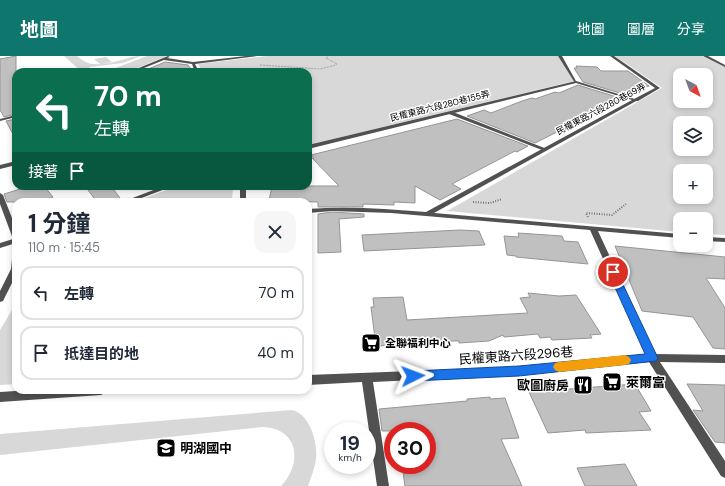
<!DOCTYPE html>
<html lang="zh-TW">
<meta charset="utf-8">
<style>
body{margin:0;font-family:"DM Sans","Noto Sans TC",sans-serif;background:#f6f6f7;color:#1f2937;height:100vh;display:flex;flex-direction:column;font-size:15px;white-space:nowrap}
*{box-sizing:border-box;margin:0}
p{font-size:13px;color:#747a83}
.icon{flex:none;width:22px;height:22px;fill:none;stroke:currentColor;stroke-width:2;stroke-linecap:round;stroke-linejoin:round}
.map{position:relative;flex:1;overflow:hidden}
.sheet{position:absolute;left:12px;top:142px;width:300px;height:196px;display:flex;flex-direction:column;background:#fff;border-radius:12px;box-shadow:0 2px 6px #0003}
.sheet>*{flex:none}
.top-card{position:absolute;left:12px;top:12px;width:300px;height:122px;border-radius:12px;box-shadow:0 2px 6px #0003;background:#0b6e4f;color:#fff;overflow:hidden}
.needle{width:26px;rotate:139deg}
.tools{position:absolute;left:673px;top:12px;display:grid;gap:8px}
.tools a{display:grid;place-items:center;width:40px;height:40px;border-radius:8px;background:#fff;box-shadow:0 2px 6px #0003;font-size:20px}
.speed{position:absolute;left:324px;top:366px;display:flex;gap:8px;font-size:20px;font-weight:700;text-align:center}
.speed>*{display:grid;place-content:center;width:52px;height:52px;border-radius:50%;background:#fff;box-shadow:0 2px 6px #0003;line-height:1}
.speed small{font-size:10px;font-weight:400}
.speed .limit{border:6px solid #d22;background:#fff;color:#111}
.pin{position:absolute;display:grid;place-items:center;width:34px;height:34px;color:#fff;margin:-17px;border:2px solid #fff;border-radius:50%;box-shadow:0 1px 4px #0007}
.me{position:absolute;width:44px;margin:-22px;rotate:87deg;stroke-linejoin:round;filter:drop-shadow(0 0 3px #0008)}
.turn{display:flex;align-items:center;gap:14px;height:84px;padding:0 16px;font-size:18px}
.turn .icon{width:52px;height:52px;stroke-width:2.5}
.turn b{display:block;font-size:28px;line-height:34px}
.then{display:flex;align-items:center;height:38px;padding:0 16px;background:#0003;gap:8px;font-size:15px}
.round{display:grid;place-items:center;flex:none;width:42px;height:42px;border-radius:12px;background:#f6f6f7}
.overview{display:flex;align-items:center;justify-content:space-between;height:68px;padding:0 16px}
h1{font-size:24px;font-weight:700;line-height:30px}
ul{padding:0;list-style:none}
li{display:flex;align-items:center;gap:12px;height:54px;margin:0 8px 6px;padding:0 8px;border:2px solid #e0e1e3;border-radius:12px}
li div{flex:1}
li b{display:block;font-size:15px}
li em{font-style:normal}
header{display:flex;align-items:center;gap:24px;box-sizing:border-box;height:56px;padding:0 20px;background:#0f766e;color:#fff}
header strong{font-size:19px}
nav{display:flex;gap:22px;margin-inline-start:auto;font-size:14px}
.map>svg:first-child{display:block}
</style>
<header>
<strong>地圖</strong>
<nav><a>地圖</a><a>圖層</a><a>分享</a></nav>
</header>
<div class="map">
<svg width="725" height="430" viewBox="0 0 725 430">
<rect width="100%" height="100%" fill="#fff"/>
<path fill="#d8d8d8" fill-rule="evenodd" d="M 64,0 L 77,0 C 84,6 90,9 100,8 L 94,3 L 106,1 L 112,6 L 103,8 C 117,7 129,0 141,0 L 123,7 L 89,11 L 95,16 L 82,16 Z
M 147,0 L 167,0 L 127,16 L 105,16 Z
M 267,0 L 558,0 L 574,25 L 308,89 L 308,16 L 203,16 L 198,8 Z
M 615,0 L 702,0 L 725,11 L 725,179 L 706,178 L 706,163 L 680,163 L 680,176 L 447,155 L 662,32 ZM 680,19 L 706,19 L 706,45 L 680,45 ZM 680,67 L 706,67 L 706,93 L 680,93 ZM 680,115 L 706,115 L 706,141 L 680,141 Z
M 178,130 L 233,130 L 232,146 L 133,146 Z
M 16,247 L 16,328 L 0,329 L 0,274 Z
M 292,354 C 310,358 318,387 316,403 C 315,412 311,421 308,430 L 281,430 C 303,407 299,372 262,371 L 0,399 L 0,378 Z"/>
<path fill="#c0c0c0" stroke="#959595" d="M 16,0 L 16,58 L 4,61 L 0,54 L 0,3 Z
M 165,6 L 188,9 L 193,16 L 141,16 Z
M 576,10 L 597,11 L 601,15 L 628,15 L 649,30 L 640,33 L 644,34 L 630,40 L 583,26 L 574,12 L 577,12 Z
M 578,29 L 623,43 L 535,87 L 467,60 L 484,54 L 491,57 L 522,45 L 532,42 L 535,43 L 555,36 L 559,37 Z
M 16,63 L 16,84 L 6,65 Z
M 457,63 L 528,90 L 517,96 L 515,95 L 452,128 L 461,133 L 440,144 L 415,130 L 415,147 L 394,146 L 394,149 L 363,148 L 363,151 L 318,151 L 318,146 L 269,145 L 272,130 L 339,130 L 312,102 L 314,102 L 311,99 Z
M 30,130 L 44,130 L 53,141 L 49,143 L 51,146 L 7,146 L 4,138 Z
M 85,130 L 111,130 L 120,142 L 108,146 L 97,146 Z
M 332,156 L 364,158 L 364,161 L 339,163 L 341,196 L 318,197 L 318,158 Z
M 460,174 L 479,175 L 485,189 L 364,195 L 362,179 Z
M 518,177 L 562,180 L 564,185 L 578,186 L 588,208 L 516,201 L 516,200 L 507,199 L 504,180 L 519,181 Z
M 615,190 L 725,201 L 725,223 L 706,222 L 725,252 L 725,293 L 713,292 L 693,261 L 642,255 Z
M 528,237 L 559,240 L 576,239 L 601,278 L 590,279 L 592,282 L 552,284 L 550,281 L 540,282 L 538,278 L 504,281 L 503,279 L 489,285 L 459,287 L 459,285 L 426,285 L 427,288 L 376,290 L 371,251 L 374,251 L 373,242 L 403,241 L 407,264 L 528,257 L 520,242 L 530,241 Z
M 635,328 L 651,355 L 639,356 L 651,374 L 586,377 L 585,374 L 548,377 L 529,336 Z
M 687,328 L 725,329 L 725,387 L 715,386 L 693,354 L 703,355 Z
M 490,341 L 490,343 L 505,342 L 519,382 L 501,383 L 522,430 L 405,430 L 402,409 L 427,409 L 427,375 L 382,375 L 379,353 L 467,345 L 467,343 Z
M 625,408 L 637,430 L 585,430 L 577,412 Z"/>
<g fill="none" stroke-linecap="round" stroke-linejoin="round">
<path stroke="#737373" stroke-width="1" stroke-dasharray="0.5 1" stroke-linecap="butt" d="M 260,9 L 320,13 L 336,9 L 337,8 L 326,2 L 328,0"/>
<path stroke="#737373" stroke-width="2" stroke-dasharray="1 1.5" stroke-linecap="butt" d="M 473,146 L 490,147 L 502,143
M 588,161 L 586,157 L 612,159 L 626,148"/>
<path fill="#515151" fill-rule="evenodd" d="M 558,0 L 562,0 L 577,27 L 575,27 Z
M 610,0 L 614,0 L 660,32 L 638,45 L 634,45 L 634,43 L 655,32 Z
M 449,56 L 453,56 L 547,93 L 542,94 L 449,58 Z
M 16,105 L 16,109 L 0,113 L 0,109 Z"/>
<path fill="#515151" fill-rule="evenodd" d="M 168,0 L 170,1 L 167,2 L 193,6 L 246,0 L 257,0 L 195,8 L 199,16 L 195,16 L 192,8 L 164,4 L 134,16 L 129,16 Z
M 703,0 L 708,0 L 725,9 L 725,11 Z
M 576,25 L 638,44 L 434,157 L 680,178 L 680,182 L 598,175 L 655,298 L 725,299 L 725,307 L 660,306 L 725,405 L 725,422 L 721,420 L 649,306 L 519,319 L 373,326 L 389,430 L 377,430 L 362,326 L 308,329 L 308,319 L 519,311 L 646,298 L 590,174 L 391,157 L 332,155 L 308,157 L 308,153 C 347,150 387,153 426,156 L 632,44 L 576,27 L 308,93 L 308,89 Z
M 16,59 L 16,61 L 0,65 L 0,63 Z
M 164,130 L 173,130 L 131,146 L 122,146 Z
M 240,130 L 246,130 L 246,146 L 240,146 Z
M 0,137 L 3,139 L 16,172 L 16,187 L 0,192 L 0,187 L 13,183 L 0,148 Z
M 706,181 L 725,182 L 725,186 L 706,185 Z
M 13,193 L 16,193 L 16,219 L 3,245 L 0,246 L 0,235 L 11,213 Z
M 31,334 L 106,334 L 105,337 L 101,339 L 0,346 L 0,336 Z"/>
</g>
<path fill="#1a73e8" stroke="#114b97" d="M 613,213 L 617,216 L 658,302 L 656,305 L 519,320 L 413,325 L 409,323 L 407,320 L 409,316 L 413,315 L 519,310 L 645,298 L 608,216 Z"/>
<path fill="#f59e0b" d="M 625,299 L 629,301 L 631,304 L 629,308 L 625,309 L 559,316 L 555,314 L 553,311 L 555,307 L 559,306 Z"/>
<defs>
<g id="supermarket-square" transform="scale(1)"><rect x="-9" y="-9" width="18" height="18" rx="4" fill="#000" stroke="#fff"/><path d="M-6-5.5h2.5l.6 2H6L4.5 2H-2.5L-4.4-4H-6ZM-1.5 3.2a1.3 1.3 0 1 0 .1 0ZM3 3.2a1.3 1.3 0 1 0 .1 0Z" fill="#fff"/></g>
<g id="restaurant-square" transform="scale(1)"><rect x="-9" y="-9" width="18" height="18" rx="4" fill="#000" stroke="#fff"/><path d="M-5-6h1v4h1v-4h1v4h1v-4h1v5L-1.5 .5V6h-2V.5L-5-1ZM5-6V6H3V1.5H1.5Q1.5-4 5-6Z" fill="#fff"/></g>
<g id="school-square" transform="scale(1)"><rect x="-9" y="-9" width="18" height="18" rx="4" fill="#000" stroke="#fff"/><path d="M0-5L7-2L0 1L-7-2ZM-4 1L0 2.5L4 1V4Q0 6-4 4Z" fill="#fff"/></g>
</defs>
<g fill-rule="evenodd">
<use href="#supermarket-square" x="371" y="287"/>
<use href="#supermarket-square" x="612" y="326"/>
<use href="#restaurant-square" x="583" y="329"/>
<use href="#school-square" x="166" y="392"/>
</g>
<g text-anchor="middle" stroke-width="3" stroke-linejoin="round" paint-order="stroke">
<g font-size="9" fill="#000" stroke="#fff">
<text transform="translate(440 50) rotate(-14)" y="3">民權東路六段280巷155弄</text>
<text transform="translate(601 53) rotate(-28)" y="3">民權東路六段280巷69弄</text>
</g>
<g font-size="11" font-weight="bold" fill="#000" stroke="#fff" text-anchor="start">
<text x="385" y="291">全聯福利中心</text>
</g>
<g font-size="13" fill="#000" stroke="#fff">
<text transform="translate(516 299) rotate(-4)" y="5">民權東路六段296巷</text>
</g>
<g font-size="13" font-weight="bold" fill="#000" stroke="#fff" text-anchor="start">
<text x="626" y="331">萊爾富</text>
<text x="569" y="334" text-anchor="end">歐圖廚房</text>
<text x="180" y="397">明湖國中</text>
</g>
</g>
</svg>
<div class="tools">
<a><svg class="needle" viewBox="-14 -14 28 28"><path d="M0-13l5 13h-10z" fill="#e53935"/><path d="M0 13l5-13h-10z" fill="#747a83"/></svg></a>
<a><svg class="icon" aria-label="layers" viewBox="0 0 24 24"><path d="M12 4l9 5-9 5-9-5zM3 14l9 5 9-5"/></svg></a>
<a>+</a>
<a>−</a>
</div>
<div class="speed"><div>19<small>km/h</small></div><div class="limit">30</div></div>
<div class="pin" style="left:613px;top:216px;background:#d93025"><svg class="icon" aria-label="arrive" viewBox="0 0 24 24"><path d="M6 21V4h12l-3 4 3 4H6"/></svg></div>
<svg class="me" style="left:413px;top:320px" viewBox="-20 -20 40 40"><path d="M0-17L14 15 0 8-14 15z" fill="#1a73e8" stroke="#fff" stroke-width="4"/></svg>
<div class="top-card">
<div class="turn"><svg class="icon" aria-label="left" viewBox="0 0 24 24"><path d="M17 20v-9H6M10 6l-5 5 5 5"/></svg><div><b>70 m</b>左轉</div></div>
<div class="then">接著<svg class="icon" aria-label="arrive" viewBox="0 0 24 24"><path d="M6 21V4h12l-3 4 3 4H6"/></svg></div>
</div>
<section class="sheet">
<div class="overview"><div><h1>1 分鐘</h1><p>110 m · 15:45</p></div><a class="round"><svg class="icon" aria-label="close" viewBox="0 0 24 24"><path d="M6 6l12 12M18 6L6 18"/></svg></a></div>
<ul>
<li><svg class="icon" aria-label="left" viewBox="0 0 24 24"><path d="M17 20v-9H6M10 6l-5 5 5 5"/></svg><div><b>左轉</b></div><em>70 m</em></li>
<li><svg class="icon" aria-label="arrive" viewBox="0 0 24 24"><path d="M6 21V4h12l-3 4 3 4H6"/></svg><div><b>抵達目的地</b></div><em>40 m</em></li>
</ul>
</section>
</div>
